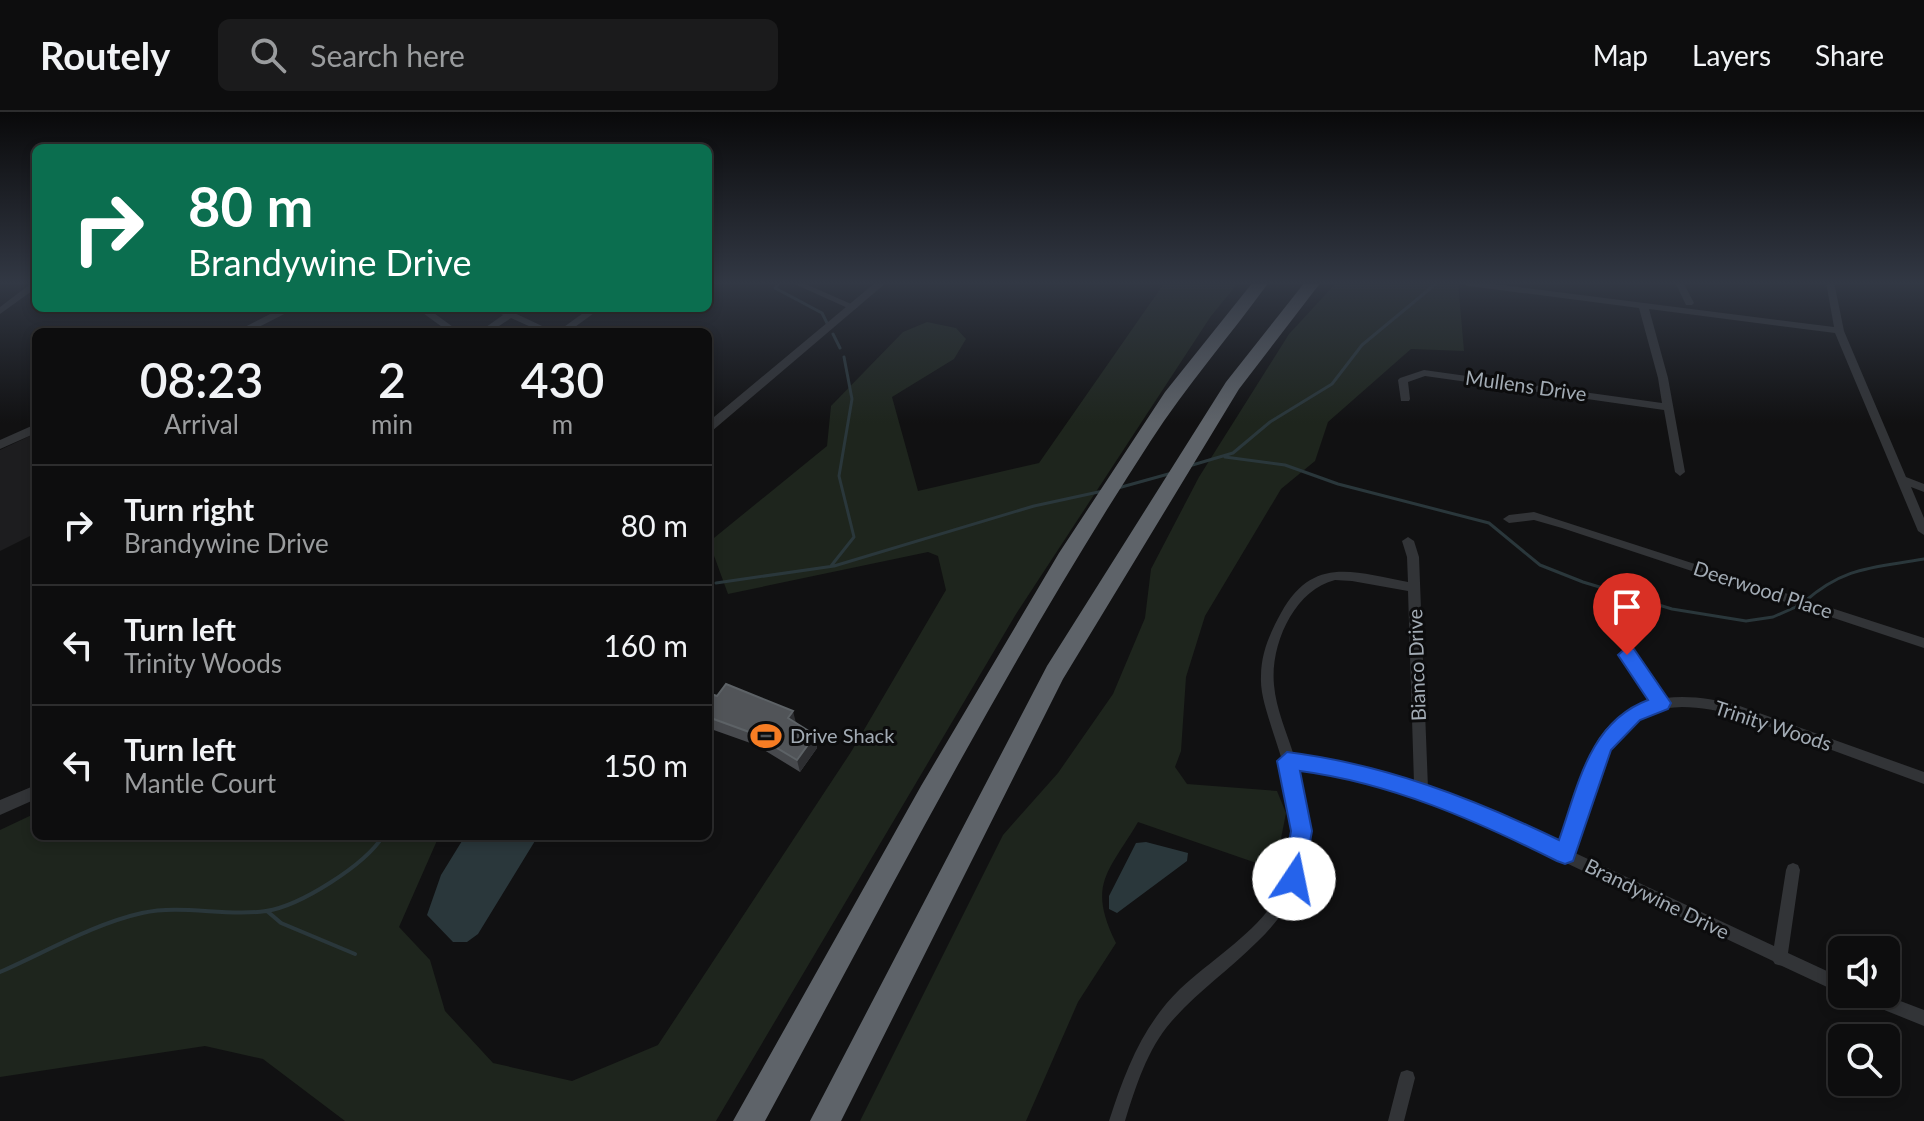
<!DOCTYPE html>
<style>
body{margin:0;font-family:Lato,sans-serif;background:#1b1b1c;color:#f1f3f6;height:100vh;display:flex;flex-direction:column;font-size:30px;white-space:nowrap}
*{box-sizing:border-box;margin:0}
p{font-size:26px;color:#9a9c9e}
.icon{flex:none;width:44px;height:44px;fill:none;stroke:currentColor;stroke-width:2;stroke-linecap:round;stroke-linejoin:round}
.map{position:relative;flex:1;overflow:hidden}
.panel{position:absolute;left:32px;top:216px;width:680px;height:512px;display:flex;flex-direction:column;background:#0d0d0e;border-radius:12px;box-shadow:0 4px 12px #0003,0 0 0 2px #2d2d2e}
.panel>*{flex:none}
.banner{position:absolute;left:32px;top:32px;width:680px;height:168px;border-radius:12px;box-shadow:0 4px 12px #0003,0 0 0 2px #2d2d2e;background:#0b6e4f;color:#fff;overflow:hidden}
.controls{position:absolute;left:1828px;top:824px;display:grid;gap:16px}
.controls a{display:grid;place-items:center;width:72px;height:72px;border-radius:12px;background:#0d0d0e;box-shadow:0 4px 12px #0003,0 0 0 2px #2d2d2e;font-size:40px}
.pin{position:absolute;display:grid;place-items:center;width:68px;height:68px;color:#fff;margin:-82px -34px;border-radius:50% 50% 50% 0;rotate:-45deg;box-shadow:0 0 8px #0007}
.pin .icon{rotate:45deg}
.me{position:absolute;width:88px;margin:-44px;rotate:11deg;stroke-linejoin:round;filter:drop-shadow(0 0 6px #0008)}
.turn{display:flex;align-items:center;gap:28px;height:168px;padding:0 24px;font-size:36px}
.turn .icon{width:104px;height:104px;stroke-width:2.5}
.turn b{display:block;font-size:56px;line-height:68px}
.eta{display:flex;justify-content:space-evenly;align-items:center;height:136px;text-align:center}
.eta b{font-size:48px;font-weight:600;line-height:56px}
ul{padding:0;list-style:none}
li{display:flex;align-items:center;gap:24px;height:120px;padding:0 24px;border-top:2px solid #2d2d2e}
li div{flex:1}
li b{display:block;font-size:30px}
li em{font-style:normal}
header{display:flex;align-items:center;gap:48px;box-sizing:border-box;height:112px;padding:0 40px;background:#0d0d0e;border-bottom:2px solid #2d2d2e}
header strong{font-size:38px}
nav{display:flex;gap:44px;margin-inline-start:auto;font-size:28px}
.search{width:560px;height:72px;background:#1b1b1c;display:flex;align-items:center;gap:20px;box-sizing:border-box;padding:0 28px;border-radius:12px;color:#9a9c9e;font-size:30px}
.map>svg:first-child{display:block}
</style>
<header>
<strong>Routely</strong>
<div class="search"><svg class="icon" aria-label="search" viewBox="0 0 24 24"><circle cx="10" cy="10" r="6"/><path d="M15 15l6 6"/></svg>Search here</div>
<nav><a>Map</a><a>Layers</a><a>Share</a></nav>
</header>
<div class="map">
<svg width="1924" height="1009" viewBox="0 0 1924 1009">
<rect width="100%" height="100%" fill="#111112"/>
<path fill="#1d1d1f" d="M 36,321 L 36,421 L 0,439 L 0,338 Z"/>
<path fill="#1e251d" d="M 1165,170 L 1239,170 L 1211,204 L 1016,502 L 716,1009 L 345,1009 L 263,947 L 205,934 L 0,965 L 0,718 L 36,701 L 36,724 L 439,724 L 399,815 L 430,848 L 445,899 L 493,951 L 572,969 L 658,933 L 851,640 L 946,478 L 938,444 L 928,440 L 728,482 L 709,430 L 827,334 L 831,294 L 903,220 L 927,210 L 956,216 L 966,227 L 954,247 L 892,285 L 918,379 L 1039,351 Z
M 1337,170 L 1458,170 L 1464,239 L 1411,237 L 1328,310 L 1315,349 L 1281,377 L 1205,504 L 1186,565 L 1181,639 L 1175,655 L 1187,672 L 1277,679 L 1286,701 L 1276,752 L 1265,754 L 1138,710 C 1108,761 1087,772 1116,831 L 1078,890 L 1026,1009 L 860,1009 L 1003,723 L 1058,661 L 1113,582 L 1145,506 L 1151,457 L 1199,365 L 1289,222 Z"/>
<path fill="#2a373b" d="M 465,724 L 538,724 L 478,822 L 467,830 L 453,830 L 427,803 L 441,763 Z
M 1146,730 L 1188,741 L 1187,749 L 1117,801 L 1109,797 L 1109,784 L 1136,731 Z"/>
<g fill="none" stroke-linecap="round" stroke-linejoin="round">
<path stroke="#2a373b" stroke-width="3" d="M 778,173 L 775,176 L 822,201 L 827,211
M 833,222 L 840,236
M 1225,345 L 1285,353 L 1338,372 L 1489,411 L 1540,453 L 1583,470 L 1672,497 L 1746,509 L 1773,505 L 1798,494
M 1189,354 L 1233,341 L 1270,310 L 1332,272 L 1362,233 L 1438,170
M 1118,376 L 1172,361
M 831,454 L 854,425 L 839,364 L 852,287 L 844,245
M 716,471 L 834,454 L 1034,394 L 1103,379
M 1804,490 C 1845,454 1873,456 1924,447"/>
<path stroke="#2a373b" stroke-width="4" d="M 267,799 L 281,811 L 355,842
M 0,860 C 46,840 93,812 142,801 C 182,792 226,805 266,799 C 300,794 365,753 383,724"/>
<path fill="#323437" fill-rule="evenodd" d="M 33,170 L 36,170 L 36,176 L 0,202 L 0,195 Z
M 790,170 L 801,170 L 858,195 L 853,198 L 850,197 Z
M 1466,170 L 1478,170 L 1834,215 L 1826,170 L 1834,170 L 1844,219 L 1906,365 L 1924,372 L 1924,380 L 1911,375 L 1924,406 L 1924,423 L 1918,419 L 1835,221 L 1649,197 L 1668,266 L 1685,360 L 1680,364 L 1675,360 L 1664,298 L 1425,264 L 1408,270 L 1410,287 L 1409,289 L 1401,289 L 1398,268 L 1400,266 L 1424,258 L 1662,291 L 1658,266 L 1639,196 L 1469,174 L 1466,173 Z
M 1675,170 L 1683,170 L 1694,191 L 1692,193 L 1686,193 Z
M 416,196 L 427,196 L 460,220 L 449,220 Z
M 491,196 L 504,196 L 555,220 L 542,220 L 511,206 L 490,220 L 479,220 L 503,203 Z
M 590,196 L 601,196 L 568,220 L 557,220 Z
M 1534,400 L 1924,526 L 1924,536 L 1562,416 L 1534,408 L 1509,411 L 1503,407 L 1509,403 Z
M 1408,425 L 1414,429 L 1419,445 L 1428,676 L 1455,685 L 1560,734 C 1571,701 1583,644 1605,618 C 1618,603 1634,596 1652,589 L 1621,543 L 1623,540 L 1631,540 L 1665,586 C 1690,583 1713,587 1737,593 L 1924,660 L 1924,672 L 1737,603 C 1719,599 1701,595 1682,595 C 1601,596 1592,679 1573,740 L 1774,834 L 1786,758 L 1788,753 L 1793,751 L 1798,753 L 1800,758 L 1788,841 L 1842,866 L 1842,882 L 1782,854 L 1775,852 L 1773,849 L 1446,694 L 1372,669 L 1298,657 C 1317,725 1310,780 1257,830 C 1229,858 1197,880 1171,910 C 1147,938 1136,974 1125,1009 L 1109,1009 C 1125,960 1142,914 1180,877 C 1214,845 1261,819 1283,775 C 1308,723 1288,666 1272,617 C 1267,600 1260,582 1261,564 C 1261,541 1270,521 1281,501 C 1313,443 1354,460 1408,470 L 1407,445 L 1402,429 ZM 1335,468 L 1352,469 L 1408,479 L 1414,671 L 1372,657 L 1294,644 C 1287,621 1276,597 1274,573 C 1270,533 1294,478 1335,468 Z
M 1854,882 L 1882,882 L 1924,898 L 1924,914 L 1857,887 Z
M 1407,958 L 1413,960 L 1415,966 L 1404,1009 L 1388,1009 L 1399,966 L 1401,960 Z"/>
<path fill="#323437" fill-rule="evenodd" d="M 876,170 L 887,170 L 712,319 L 708,320 L 708,310 Z
M 282,196 L 296,196 L 249,220 L 235,220 Z
M 36,312 L 36,321 L 0,337 L 0,328 Z
M 36,673 L 36,687 L 0,703 L 0,688 Z"/>
<path fill="#5e6369" fill-rule="evenodd" d="M 1253,170 L 1269,170 C 1230,224 1186,274 1150,330 C 1008,548 889,781 765,1009 L 733,1009 L 921,674 L 1059,441 L 1165,280 Z
M 1305,170 L 1321,170 L 1239,277 L 1063,567 L 841,1009 L 810,1009 L 1047,554 L 1226,270 Z"/>
</g>
<path fill="#47494d" d="M 708,581 L 795,610 L 815,623 L 817,636 L 800,660 L 756,633 L 708,616 Z"/>
<path fill="#2d2e31" d="M 793,599 L 796,611 L 788,606 Z
M 815,623 L 817,636 L 800,660 L 797,648 Z"/>
<path fill="#515458" stroke="#5d6266" stroke-width="2" d="M 726,572 L 793,599 L 788,606 L 815,623 L 797,648 L 752,621 L 708,605 L 708,581 L 717,584 Z"/>
<linearGradient id="sky" x2="0" y2="1"><stop stop-color="#09090a"/><stop offset="0.55" stop-color="#323844"/><stop offset="1" stop-color="#323844" stop-opacity="0"/></linearGradient>
<rect width="1924" height="311" fill="url(#sky)"/>
<path fill="#2563eb" stroke="#184099" stroke-width="2" d="M 1627,535 L 1634,537 L 1671,591 L 1668,597 L 1640,608 L 1611,638 L 1573,749 L 1565,752 L 1557,749 C 1475,708 1391,671 1300,659 L 1312,719 L 1302,774 L 1294,777 L 1286,774 L 1283,767 L 1291,719 L 1277,649 L 1287,640 C 1384,652 1472,686 1559,728 C 1578,674 1589,610 1648,588 L 1618,543 Z"/>
<defs>
<g id="stadium-bare" transform="scale(2.4)"><path d="M0-5a6.5 5 0 1 0 0 10a6.5 5 0 1 0 0-10ZM-3.5-1.8h7v3.6h-7Z" fill="#f77d24" stroke="#0c0c0d" stroke-width="2.5" paint-order="stroke"/></g>
</defs>
<g fill-rule="evenodd">
<use href="#stadium-bare" x="766" y="624"/>
</g>
<g text-anchor="middle" stroke-width="6" stroke-linejoin="round" paint-order="stroke">
<g font-size="20" fill="#a2abb4" stroke="#0c0c0d">
<text transform="translate(1526 274) rotate(8)" y="7">Mullens Drive</text>
<text transform="translate(1763 478) rotate(18)" y="7">Deerwood Place</text>
<text transform="translate(1417 553) rotate(-92)" y="7">Bianco Drive</text>
<text transform="translate(1773 614) rotate(18)" y="7">Trinity Woods</text>
<text transform="translate(1657 787) rotate(26)" y="7">Brandywine Drive</text>
</g>
<g font-size="20" fill="#a2abb4" stroke="#0c0c0d" text-anchor="start">
<text x="790" y="631">Drive Shack</text>
</g>
</g>
</svg>
<div class="controls">
<a><svg class="icon" aria-label="sound" viewBox="0 0 24 24"><path d="M4 9h4l5-4v14l-5-4H4zM17 9q2 3 0 6"/></svg></a>
<a><svg class="icon" aria-label="search" viewBox="0 0 24 24"><circle cx="10" cy="10" r="6"/><path d="M15 15l6 6"/></svg></a>
</div>
<div class="pin" style="left:1627px;top:543px;background:#d93025"><svg class="icon" aria-label="arrive" viewBox="0 0 24 24"><path d="M6 21V4h12l-3 4 3 4H6"/></svg></div>
<svg class="me" style="left:1294px;top:767px" viewBox="-20 -20 40 40"><circle r="19" fill="#fff"/><path d="M0-13L10 11 0 6-10 11z" fill="#2563eb"/></svg>
<div class="banner">
<div class="turn"><svg class="icon" aria-label="right" viewBox="0 0 24 24"><path d="M7 20v-9h11M14 6l5 5-5 5"/></svg><div><b>80 m</b>Brandywine Drive</div></div>
</div>
<section class="panel">
<div class="eta">
<div><b>08:23</b><p>Arrival</p></div>
<div><b>2</b><p>min</p></div>
<div><b>430</b><p>m</p></div>
</div>
<ul>
<li><svg class="icon" aria-label="right" viewBox="0 0 24 24"><path d="M7 20v-9h11M14 6l5 5-5 5"/></svg><div><b>Turn right</b><p>Brandywine Drive</p></div><em>80 m</em></li>
<li><svg class="icon" aria-label="left" viewBox="0 0 24 24"><path d="M17 20v-9H6M10 6l-5 5 5 5"/></svg><div><b>Turn left</b><p>Trinity Woods</p></div><em>160 m</em></li>
<li><svg class="icon" aria-label="left" viewBox="0 0 24 24"><path d="M17 20v-9H6M10 6l-5 5 5 5"/></svg><div><b>Turn left</b><p>Mantle Court</p></div><em>150 m</em></li>
</ul>
</section>
</div>
